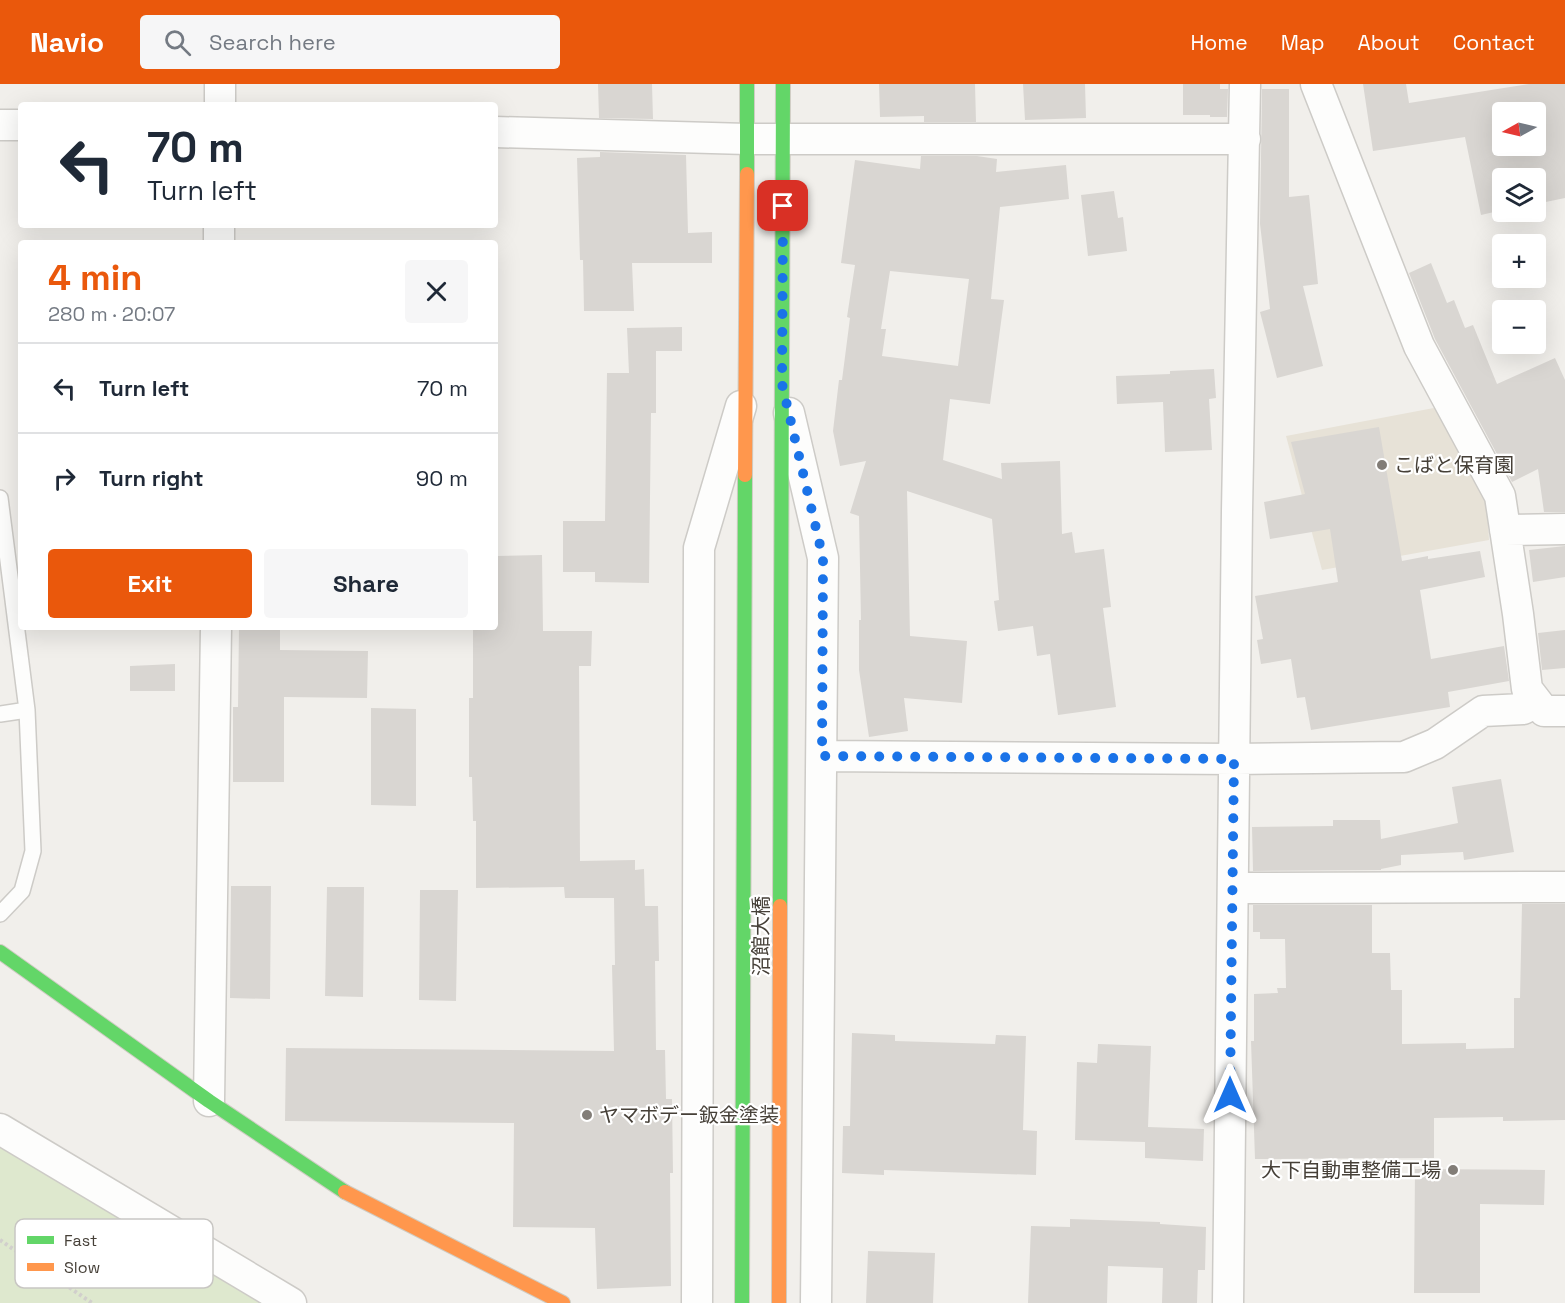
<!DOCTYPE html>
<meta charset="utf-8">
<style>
body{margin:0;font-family:"Space Grotesk","Noto Sans JP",sans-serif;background:#f6f6f7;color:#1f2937;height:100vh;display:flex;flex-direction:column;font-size:22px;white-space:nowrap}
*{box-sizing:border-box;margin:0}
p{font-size:20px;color:#747a83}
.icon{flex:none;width:33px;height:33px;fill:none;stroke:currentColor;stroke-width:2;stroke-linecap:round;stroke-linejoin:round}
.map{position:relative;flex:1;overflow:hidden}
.sheet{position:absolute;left:18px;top:156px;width:480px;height:390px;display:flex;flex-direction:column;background:#fff;border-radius:6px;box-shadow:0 6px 24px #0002}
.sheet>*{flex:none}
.guide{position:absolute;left:18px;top:18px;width:480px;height:126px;border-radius:6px;box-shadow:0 6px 24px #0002;background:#fff;color:#1f2937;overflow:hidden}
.needle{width:39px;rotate:262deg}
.buttons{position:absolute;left:1492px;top:18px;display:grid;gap:12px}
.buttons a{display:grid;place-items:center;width:54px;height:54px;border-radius:6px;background:#fff;box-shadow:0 6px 24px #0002;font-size:30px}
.pin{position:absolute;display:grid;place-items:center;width:51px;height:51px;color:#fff;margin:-26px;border-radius:12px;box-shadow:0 3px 9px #0006}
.me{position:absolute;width:66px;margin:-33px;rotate:0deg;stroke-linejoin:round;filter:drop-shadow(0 0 4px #0008)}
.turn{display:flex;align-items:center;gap:21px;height:126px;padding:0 30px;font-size:27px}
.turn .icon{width:78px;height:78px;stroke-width:2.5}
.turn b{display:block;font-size:42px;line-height:51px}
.round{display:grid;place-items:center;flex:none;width:63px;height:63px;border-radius:6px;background:#f6f6f7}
.headline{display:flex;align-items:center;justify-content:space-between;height:102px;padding:0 30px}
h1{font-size:36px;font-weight:600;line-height:45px;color:#ea580c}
.button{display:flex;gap:12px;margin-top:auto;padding:12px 30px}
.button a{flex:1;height:69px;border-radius:6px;background:#ea580c;color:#fff;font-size:24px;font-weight:600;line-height:69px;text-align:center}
.button a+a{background:#f6f6f7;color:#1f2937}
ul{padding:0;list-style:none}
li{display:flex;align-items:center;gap:18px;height:90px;padding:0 30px;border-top:2px solid #e0e1e3}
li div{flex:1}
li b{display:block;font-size:22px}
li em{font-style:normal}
header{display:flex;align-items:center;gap:36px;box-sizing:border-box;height:84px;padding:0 30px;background:#ea580c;color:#fff}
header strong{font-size:28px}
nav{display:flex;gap:33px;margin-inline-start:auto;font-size:21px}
.search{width:420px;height:54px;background:#f6f6f7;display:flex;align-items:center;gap:15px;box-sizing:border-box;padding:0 21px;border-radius:6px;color:#747a83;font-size:22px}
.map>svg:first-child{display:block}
</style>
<header>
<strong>Navio</strong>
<div class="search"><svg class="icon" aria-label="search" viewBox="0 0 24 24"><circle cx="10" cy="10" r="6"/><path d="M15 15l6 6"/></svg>Search here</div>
<nav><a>Home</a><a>Map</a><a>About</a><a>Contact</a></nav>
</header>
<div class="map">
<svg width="1565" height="1219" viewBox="0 0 1565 1219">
<rect width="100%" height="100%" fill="#f1efeb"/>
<path fill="#e7e2d7" d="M 1439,323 L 1486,409 L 1489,456 L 1322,486 L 1286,352 Z"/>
<path fill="#dee8ce" d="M 0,1061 L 7,1066 L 261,1219 L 0,1219 Z"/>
<path fill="#d9d6d2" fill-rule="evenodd" d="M 598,0 L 652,0 L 653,35 L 599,34 Z
M 879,0 L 975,0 L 976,38 L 924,38 L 924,32 L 880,33 Z
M 1023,0 L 1085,0 L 1086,34 L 1025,36 Z
M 1183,0 L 1220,0 L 1220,5 L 1228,5 L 1227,33 L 1210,33 L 1210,31 L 1183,31 Z
M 1363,0 L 1406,0 L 1409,19 L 1529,0 L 1565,0 L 1565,114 L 1536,120 L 1536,94 L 1503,94 L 1503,126 L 1481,131 L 1465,53 L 1373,67 ZM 1503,28 L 1536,28 L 1536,62 L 1503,62 Z
M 1262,5 L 1289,5 L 1289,113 L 1309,111 L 1318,200 L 1303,202 L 1323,282 L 1277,294 L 1260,228 L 1270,225 L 1260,140 Z
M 600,68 L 686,71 L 688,149 L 712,148 L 712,179 L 632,179 L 634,227 L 584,227 L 583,176 L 580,176 L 577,74 L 600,73 Z
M 921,72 L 977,72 L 997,75 L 996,88 L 1066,81 L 1069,115 L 1000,123 L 991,215 L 1004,216 L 990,320 L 950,315 L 943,376 L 1002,395 L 1001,379 L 1060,377 L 1062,450 L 1072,448 L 1075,469 L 1104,465 L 1111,523 L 1103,524 L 1116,623 L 1058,631 L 1050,570 L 1037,572 L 1033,542 L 998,547 L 994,517 L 999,516 L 992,435 L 907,407 L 910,552 L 967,557 L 962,619 L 904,614 L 908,647 L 869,653 L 859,586 L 859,536 L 861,536 L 859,432 L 850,429 L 866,377 L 840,382 L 833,347 L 839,296 L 842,296 L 850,234 L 847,233 L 855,181 L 841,179 L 855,76 L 920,85 ZM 890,187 L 969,195 L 958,282 L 882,272 L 886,245 L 881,245 Z
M 1114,107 L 1118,134 L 1123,133 L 1127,167 L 1088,172 L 1081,111 Z
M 1431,179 L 1447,219 L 1454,216 L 1465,244 L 1473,241 L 1497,300 L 1555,274 L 1565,296 L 1565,428 L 1544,428 L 1538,385 L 1512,398 L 1435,255 L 1409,189 Z
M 682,243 L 682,267 L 656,267 L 656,329 L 651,329 L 649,499 L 595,498 L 595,488 L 563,488 L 563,437 L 605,437 L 607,289 L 629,289 L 627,244 Z
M 1214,285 L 1216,314 L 1209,315 L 1212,366 L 1165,368 L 1163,318 L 1117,320 L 1116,292 L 1170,290 L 1170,287 Z
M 1379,343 L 1402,477 L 1428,472 L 1428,475 L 1480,467 L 1485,493 L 1420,506 L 1431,575 L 1504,562 L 1509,597 L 1448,608 L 1450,623 L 1311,646 L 1305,613 L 1297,614 L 1291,575 L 1261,580 L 1257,556 L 1263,555 L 1255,512 L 1338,498 L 1330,445 L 1270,455 L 1264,418 L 1305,410 L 1291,358 Z
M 1565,462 L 1565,493 L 1533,498 L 1529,466 Z
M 542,471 L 543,547 L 592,547 L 591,582 L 579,582 L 580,777 L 635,776 L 635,786 L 644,785 L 645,822 L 658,822 L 659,877 L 655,877 L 656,966 L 665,966 L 666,1015 L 672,1015 L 673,1089 L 670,1089 L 671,1202 L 597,1205 L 595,1144 L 513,1143 L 514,1039 L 285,1037 L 286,964 L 614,967 L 612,881 L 615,881 L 614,814 L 565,814 L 564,803 L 476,804 L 476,737 L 473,737 L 472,693 L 469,693 L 469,614 L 473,614 L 473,546 L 495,546 L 495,472 Z
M 239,543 L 280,543 L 280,566 L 368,567 L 367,614 L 284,613 L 284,698 L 233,698 L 233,623 L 238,623 Z
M 1565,546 L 1565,584 L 1542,586 L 1538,549 Z
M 175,580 L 175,607 L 130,607 L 130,582 Z
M 371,624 L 416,625 L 416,722 L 371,721 Z
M 1501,695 L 1514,768 L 1464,776 L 1463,768 L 1401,771 L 1401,781 L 1381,785 L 1381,786 L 1253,787 L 1252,743 L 1333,742 L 1333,736 L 1380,736 L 1381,755 L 1458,739 L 1452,703 Z
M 231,802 L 271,802 L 270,915 L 230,914 Z
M 327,803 L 364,803 L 363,913 L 325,912 Z
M 420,806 L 458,806 L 456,917 L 419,916 Z
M 1522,820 L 1565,820 L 1565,1036 L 1503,1037 L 1503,1033 L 1434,1034 L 1434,1074 L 1255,1075 L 1251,957 L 1254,957 L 1254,910 L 1278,909 L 1277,904 L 1286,904 L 1285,855 L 1260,855 L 1260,848 L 1253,848 L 1253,821 L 1372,821 L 1372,869 L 1390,869 L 1391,906 L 1402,906 L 1402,960 L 1466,959 L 1466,965 L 1514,964 L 1514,914 L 1520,914 Z
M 852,949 L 895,951 L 895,957 L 995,960 L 996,951 L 1026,952 L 1023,1046 L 1037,1047 L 1036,1091 L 884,1086 L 884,1091 L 842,1089 L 843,1042 L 850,1042 Z
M 1098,960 L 1151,962 L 1148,1043 L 1204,1045 L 1203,1077 L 1145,1074 L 1145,1058 L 1075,1056 L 1077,978 L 1097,979 Z
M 1415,1085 L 1545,1086 L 1544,1121 L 1480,1120 L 1480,1209 L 1414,1209 Z
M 1070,1135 L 1160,1138 L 1160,1140 L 1206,1143 L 1205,1186 L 1198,1186 L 1197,1219 L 1162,1219 L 1163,1184 L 1108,1182 L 1107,1219 L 1028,1219 L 1031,1142 L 1070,1143 Z
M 868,1167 L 935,1169 L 933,1219 L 866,1219 Z"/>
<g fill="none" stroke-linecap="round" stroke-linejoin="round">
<g stroke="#cdcbc7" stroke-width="18">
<path id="lane" d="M 0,414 L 27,626
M 0,630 L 27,626 L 33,767 L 22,807 L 0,830"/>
</g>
<g stroke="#cdcbc7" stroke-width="33">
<path id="street" d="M 1316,0 L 1419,262 L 1500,412 L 1518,530 L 1527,605 L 1544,627 L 1565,627
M 220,21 L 220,0
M 0,41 L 21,41
M 495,48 L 747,55 L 1245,55
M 219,159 L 219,141
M 789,329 L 823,474 L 816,1219
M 1505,446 L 1565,445
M 822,672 L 1235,675 L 1404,673 L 1435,660 L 1483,627 L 1523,625 L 1537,618
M 1233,804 L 1565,803
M 209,1017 L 216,543
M 0,1045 L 291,1219
M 697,1219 L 699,464 L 741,322
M 1228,1219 L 1237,427 L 1245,0"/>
</g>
<g stroke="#cfccc3" stroke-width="16">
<path id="fast" d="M 747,90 L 747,0
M 780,822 L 783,0
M 0,868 L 209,1017 L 345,1108
M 742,1219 L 745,391"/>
</g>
<g stroke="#cfccc3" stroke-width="16">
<path id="slow" d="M 745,391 L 747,90
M 345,1108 L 563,1219
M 779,1219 L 780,822"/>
</g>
<path stroke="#d1cfcc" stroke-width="4" stroke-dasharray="3 3" stroke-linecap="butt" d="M 0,1156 L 92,1219"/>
<use href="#lane" stroke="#fdfdfc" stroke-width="15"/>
<use href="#street" stroke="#fdfdfc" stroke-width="30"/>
<use href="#fast" stroke="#63d668" stroke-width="14"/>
<use href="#slow" stroke="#ff974d" stroke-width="14"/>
</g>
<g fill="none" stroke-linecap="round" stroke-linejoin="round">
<path stroke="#1a73e8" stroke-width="10" stroke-dasharray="0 18" d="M 783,122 L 782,300 L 823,474 L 822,672 L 1234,675 L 1230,1011"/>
</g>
<g fill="#827d77" stroke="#fff" stroke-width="2">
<circle cx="1382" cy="381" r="6"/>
<circle cx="587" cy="1031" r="6"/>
<circle cx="1453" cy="1086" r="6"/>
</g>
<g text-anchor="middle" stroke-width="4.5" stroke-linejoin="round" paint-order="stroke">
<g font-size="20" fill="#464038" stroke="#fff" text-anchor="start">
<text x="1394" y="388">こばと保育園</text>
<text x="599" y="1038">ヤマボデー鈑金塗装</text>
<text x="1441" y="1093" text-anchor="end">大下自動車整備工場</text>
</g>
<g font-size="20" fill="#464038" stroke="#fff">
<text transform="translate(761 852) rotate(-90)" y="7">沼館大橋</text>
</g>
</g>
<rect x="15" y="1135" width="198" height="69" rx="9" fill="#fff" stroke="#c8c6c3" stroke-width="1.5"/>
<rect x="27" y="1152" width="27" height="8" fill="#63d668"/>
<rect x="27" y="1179" width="27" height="8" fill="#ff974d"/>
<g font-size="16" fill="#464038">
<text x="64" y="1162">Fast</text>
<text x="64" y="1189">Slow</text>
</g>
</svg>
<div class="buttons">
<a><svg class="needle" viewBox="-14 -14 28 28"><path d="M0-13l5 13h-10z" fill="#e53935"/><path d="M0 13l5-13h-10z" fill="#747a83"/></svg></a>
<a><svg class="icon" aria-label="layers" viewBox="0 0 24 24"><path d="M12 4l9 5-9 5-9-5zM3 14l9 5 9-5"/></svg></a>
<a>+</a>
<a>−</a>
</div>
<div class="pin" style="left:783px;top:122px;background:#d93025"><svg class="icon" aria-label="arrive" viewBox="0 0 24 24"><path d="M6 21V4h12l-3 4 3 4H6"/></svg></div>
<svg class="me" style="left:1230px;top:1011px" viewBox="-20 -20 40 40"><path d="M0-17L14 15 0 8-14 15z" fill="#1a73e8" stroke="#fff" stroke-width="4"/></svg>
<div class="guide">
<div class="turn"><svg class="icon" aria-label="left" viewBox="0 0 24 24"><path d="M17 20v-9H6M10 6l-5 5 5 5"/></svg><div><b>70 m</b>Turn left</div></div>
</div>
<section class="sheet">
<div class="headline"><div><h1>4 min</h1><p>280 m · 20:07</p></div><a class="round"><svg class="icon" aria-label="close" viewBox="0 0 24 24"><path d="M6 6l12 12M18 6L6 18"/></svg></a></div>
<ul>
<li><svg class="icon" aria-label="left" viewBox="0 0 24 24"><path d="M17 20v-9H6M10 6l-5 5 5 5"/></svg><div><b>Turn left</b></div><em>70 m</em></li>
<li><svg class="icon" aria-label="right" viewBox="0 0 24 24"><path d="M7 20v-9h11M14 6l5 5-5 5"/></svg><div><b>Turn right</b></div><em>90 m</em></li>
</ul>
<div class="button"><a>Exit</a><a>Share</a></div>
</section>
</div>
